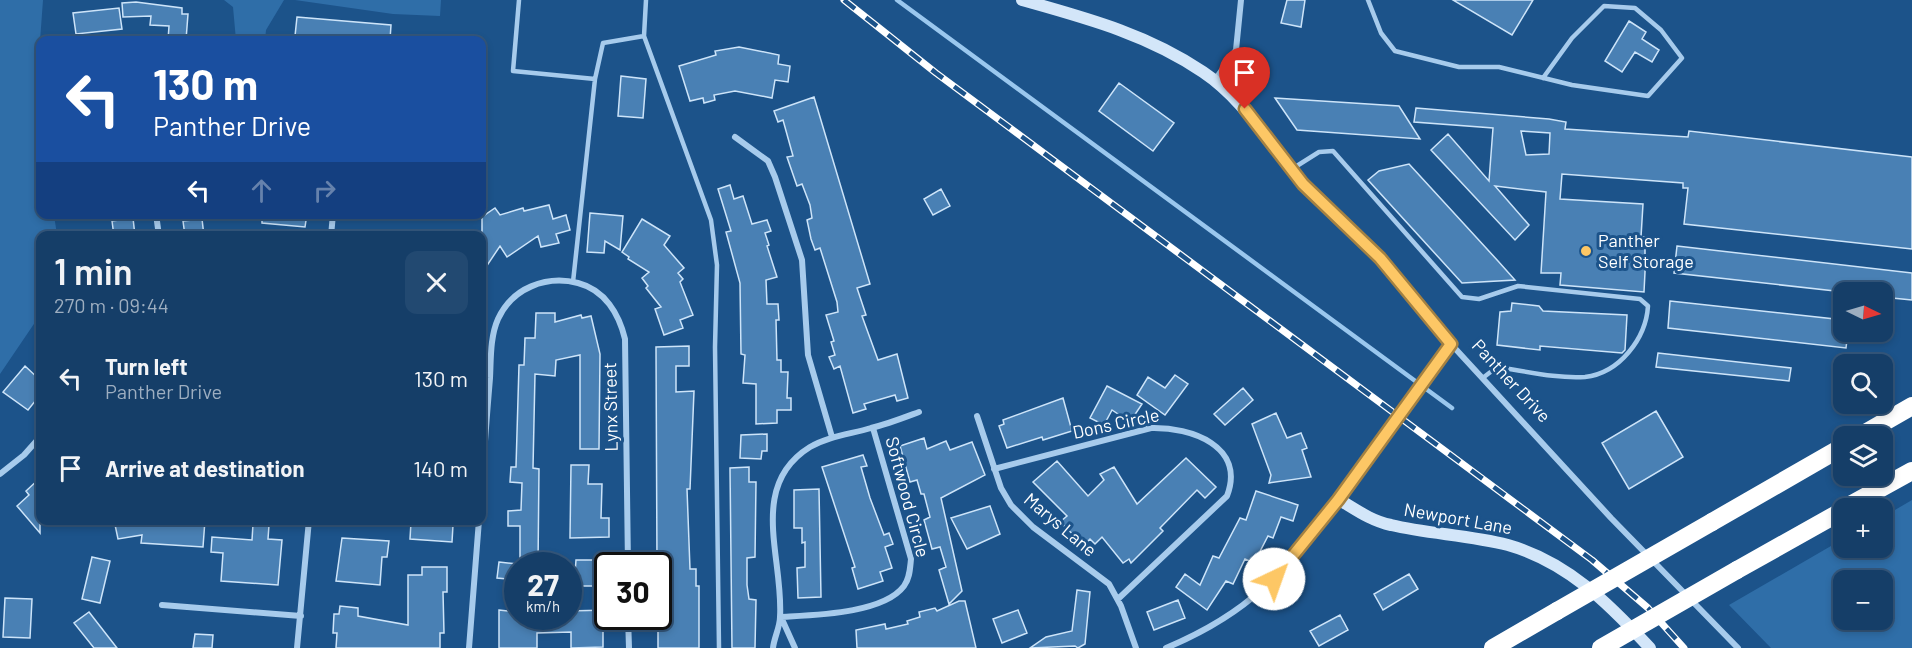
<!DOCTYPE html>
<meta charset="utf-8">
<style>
body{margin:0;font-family:Barlow,sans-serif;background:#224971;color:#f1f3f6;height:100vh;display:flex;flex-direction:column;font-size:22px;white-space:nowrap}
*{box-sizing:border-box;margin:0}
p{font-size:20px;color:#9daec0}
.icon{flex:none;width:33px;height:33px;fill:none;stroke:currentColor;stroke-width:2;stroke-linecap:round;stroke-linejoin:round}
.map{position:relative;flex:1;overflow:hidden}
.panel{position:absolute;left:36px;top:231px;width:450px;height:294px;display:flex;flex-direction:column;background:#153e68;border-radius:12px;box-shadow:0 3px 9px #0003,0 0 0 2px #34577c}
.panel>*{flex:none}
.guide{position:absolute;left:36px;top:36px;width:450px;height:183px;border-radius:12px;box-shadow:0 3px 9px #0003,0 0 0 2px #34577c;background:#1a4fa0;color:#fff;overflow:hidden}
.needle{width:39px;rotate:95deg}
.fabs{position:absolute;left:1833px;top:282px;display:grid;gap:12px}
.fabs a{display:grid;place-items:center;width:60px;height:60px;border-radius:12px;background:#153e68;box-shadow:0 3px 9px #0003,0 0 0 2px #34577c;font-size:30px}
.speed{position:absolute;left:504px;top:552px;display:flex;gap:12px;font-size:30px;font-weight:700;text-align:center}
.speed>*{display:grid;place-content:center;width:78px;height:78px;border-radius:50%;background:#153e68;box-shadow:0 3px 9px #0003,0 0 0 2px #34577c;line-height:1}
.speed small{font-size:15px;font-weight:400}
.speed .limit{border:3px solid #111;border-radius:9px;background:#fff;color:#111}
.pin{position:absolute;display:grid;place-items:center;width:51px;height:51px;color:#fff;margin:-62px -26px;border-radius:50% 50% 50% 0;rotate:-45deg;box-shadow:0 0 6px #0007}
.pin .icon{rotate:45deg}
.me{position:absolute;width:66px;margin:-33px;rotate:42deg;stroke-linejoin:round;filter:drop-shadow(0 0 4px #0008)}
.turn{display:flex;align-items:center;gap:21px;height:126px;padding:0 18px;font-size:27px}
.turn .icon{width:78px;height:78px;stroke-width:2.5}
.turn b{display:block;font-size:42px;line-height:51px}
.lanes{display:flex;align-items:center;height:57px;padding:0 18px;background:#0003;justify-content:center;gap:30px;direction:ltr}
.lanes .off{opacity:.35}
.round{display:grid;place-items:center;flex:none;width:63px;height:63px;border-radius:12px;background:#224971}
.overview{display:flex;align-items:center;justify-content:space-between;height:102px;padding:0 18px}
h1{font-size:36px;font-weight:600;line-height:45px}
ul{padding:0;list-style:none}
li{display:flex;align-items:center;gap:18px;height:90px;padding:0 18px}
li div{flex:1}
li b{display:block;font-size:22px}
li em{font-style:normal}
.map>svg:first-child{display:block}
</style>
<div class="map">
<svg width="1912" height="648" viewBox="0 0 1912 648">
<rect width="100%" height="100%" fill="#1c538a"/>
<path fill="#2f6ea8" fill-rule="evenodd" d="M 0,0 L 43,0 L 36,96 L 40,124 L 40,214 L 54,215 L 57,235 L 40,236 L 40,315 L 0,374 Z
M 224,0 L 284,0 L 266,30 L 265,40 L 236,40 L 233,7 Z
M 295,0 L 441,0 L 440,16 L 393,14 Z
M 1912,500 L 1912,648 L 1771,648 L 1729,605 L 1843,539 L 1844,548 L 1882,548 L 1883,517 ZM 1844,580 L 1882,580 L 1882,620 L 1844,620 Z"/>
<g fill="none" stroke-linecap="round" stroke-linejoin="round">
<path stroke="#9ac7ee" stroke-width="4.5" d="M 897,0 L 1452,408"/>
</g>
<path fill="#4980b4" stroke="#cde4f9" stroke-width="1.5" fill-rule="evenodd" d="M 1287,0 L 1305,0 L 1301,27 L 1281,23 Z
M 1453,0 L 1533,0 L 1512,35 Z
M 136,2 L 182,8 L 182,14 L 188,14 L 186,40 L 168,40 L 169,26 L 150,25 L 151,16 L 123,17 L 122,3 Z
M 119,8 L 122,29 L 76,34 L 73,13 Z
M 297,17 L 391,25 L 390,40 L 295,36 Z
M 1629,21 L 1646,32 L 1642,39 L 1659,50 L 1652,62 L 1635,52 L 1622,72 L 1605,61 Z
M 739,47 L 779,55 L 778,64 L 790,66 L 788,82 L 775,80 L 772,98 L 735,91 L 714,95 L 715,100 L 704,103 L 703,98 L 690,101 L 679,66 L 716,55 L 715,51 Z
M 621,76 L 646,79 L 643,118 L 618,116 Z
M 1119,83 L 1174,123 L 1153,151 L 1099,111 Z
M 814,97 L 870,284 L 857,288 L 866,315 L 862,316 L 878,360 L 897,354 L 908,398 L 897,401 L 895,395 L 864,404 L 866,409 L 853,413 L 840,366 L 834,369 L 829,357 L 835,355 L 831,342 L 834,341 L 826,315 L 838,312 L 837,302 L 820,248 L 815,250 L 811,239 L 807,220 L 812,218 L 810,205 L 802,184 L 797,186 L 787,157 L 793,156 L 783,120 L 778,122 L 774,111 Z
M 1275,98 L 1399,106 L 1420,139 L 1297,130 Z
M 1416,108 L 1549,119 L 1566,122 L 1565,129 L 1688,137 L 1689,131 L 1912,157 L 1912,249 L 1684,224 L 1688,188 L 1683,188 L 1683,183 L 1562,174 L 1560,199 L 1643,204 L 1641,237 L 1645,237 L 1645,272 L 1644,292 L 1560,285 L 1561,273 L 1541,273 L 1546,192 L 1495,186 L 1529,225 L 1515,240 L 1431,150 L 1448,134 L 1489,181 L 1493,128 L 1414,122 ZM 1521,131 L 1550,133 L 1549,154 L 1526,155 Z
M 1409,164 L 1498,261 L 1515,280 L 1462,283 L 1368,180 L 1379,171 Z
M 730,185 L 734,199 L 743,196 L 752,224 L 767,220 L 771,231 L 765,233 L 769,245 L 767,246 L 777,277 L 766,280 L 767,304 L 778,304 L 779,320 L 776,320 L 777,360 L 781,360 L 781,372 L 788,372 L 787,398 L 791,398 L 791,410 L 777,410 L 777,423 L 756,424 L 756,384 L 743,383 L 745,355 L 741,354 L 740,283 L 726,232 L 731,231 L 718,189 Z
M 941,189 L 950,206 L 933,215 L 924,199 Z
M 549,205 L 553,219 L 566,215 L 570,230 L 556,234 L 559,243 L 541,247 L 538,236 L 507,257 L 500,246 L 482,273 L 482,217 L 495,208 L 500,215 L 523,208 L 524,211 Z
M 590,213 L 623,216 L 620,250 L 605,241 L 604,253 L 587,252 Z
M 262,214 L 307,214 L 305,227 L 262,223 Z
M 133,218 L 135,236 L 114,236 L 112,221 Z
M 202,219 L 204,236 L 185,236 L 183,221 Z
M 642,219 L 670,236 L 664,245 L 684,268 L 678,273 L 683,279 L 680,282 L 693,315 L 680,320 L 683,328 L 664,335 L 655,309 L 661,307 L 646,288 L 648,286 L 642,278 L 649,272 L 628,259 L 629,257 L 622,252 Z
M 1677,246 L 1912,273 L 1912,300 L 1882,297 L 1882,292 L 1844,292 L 1674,273 Z
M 1670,301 L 1844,320 L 1844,332 L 1848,332 L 1846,348 L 1668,328 Z
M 1512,303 L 1539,306 L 1543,311 L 1627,315 L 1625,350 L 1622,353 L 1540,346 L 1540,350 L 1497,345 L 1500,312 L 1511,311 Z
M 536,313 L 555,313 L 555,322 L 581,315 L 582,318 L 591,316 L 600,354 L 599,449 L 580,449 L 580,355 L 556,360 L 555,376 L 535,374 L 533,468 L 539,469 L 538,566 L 520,566 L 520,526 L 508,526 L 508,511 L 521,510 L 522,483 L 510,482 L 511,467 L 516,467 L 519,365 L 524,365 L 525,338 L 535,338 Z
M 689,346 L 689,366 L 676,366 L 676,392 L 694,391 L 690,489 L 687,489 L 690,569 L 696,569 L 696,586 L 699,586 L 699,648 L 658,648 L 658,593 L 665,593 L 665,568 L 657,566 L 656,347 Z
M 1658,353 L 1791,368 L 1789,381 L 1656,367 Z
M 25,366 L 40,380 L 40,395 L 28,410 L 3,392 Z
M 1175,375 L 1188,384 L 1165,415 L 1137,395 L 1148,377 L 1165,388 Z
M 1107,386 L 1142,404 L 1130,422 L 1112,410 L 1104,425 L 1090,418 Z
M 1243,388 L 1253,400 L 1225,425 L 1214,414 Z
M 1063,398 L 1072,431 L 1043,440 L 1042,437 L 1007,448 L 999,426 L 1004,424 L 1003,420 Z
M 1656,411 L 1683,457 L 1629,489 L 1602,443 Z
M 1276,413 L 1287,438 L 1301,433 L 1307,448 L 1302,450 L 1311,477 L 1269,483 L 1271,475 L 1252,424 Z
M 767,434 L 767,451 L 762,451 L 761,459 L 740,458 L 741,435 Z
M 924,438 L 927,449 L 946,441 L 950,450 L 972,442 L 985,475 L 941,498 L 962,591 L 949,604 L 939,570 L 946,567 L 940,547 L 932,549 L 924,520 L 930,517 L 924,494 L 921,494 L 917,480 L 910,482 L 900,446 Z
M 863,455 L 867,466 L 861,467 L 870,498 L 884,535 L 889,533 L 893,544 L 885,547 L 892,568 L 880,572 L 883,581 L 858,589 L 852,568 L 855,567 L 822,467 Z
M 1186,458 L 1216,487 L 1205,498 L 1197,490 L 1160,528 L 1163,531 L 1131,563 L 1129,559 L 1123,563 L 1102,537 L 1095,544 L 1090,539 L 1084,545 L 1060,522 L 1067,516 L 1033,482 L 1057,461 L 1088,496 L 1104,480 L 1100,474 L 1114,467 L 1137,504 Z
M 571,465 L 589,465 L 588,484 L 602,484 L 601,518 L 609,518 L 609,537 L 570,538 Z
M 749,467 L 749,482 L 756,482 L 755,557 L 747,558 L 747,585 L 749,599 L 756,600 L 755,648 L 732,648 L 730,468 Z
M 40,478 L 40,533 L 17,506 L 29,495 L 26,491 Z
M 819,489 L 821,597 L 798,598 L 797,568 L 805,567 L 805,542 L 802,543 L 802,528 L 794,528 L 794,490 Z
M 1256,491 L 1298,505 L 1293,521 L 1281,517 L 1273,538 L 1268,536 L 1254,563 L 1245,559 L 1233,584 L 1226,581 L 1207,610 L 1176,587 L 1185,574 L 1200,585 L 1213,556 L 1219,558 L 1240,518 L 1246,520 Z
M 990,506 L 1000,534 L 967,549 L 951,518 Z
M 114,520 L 205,520 L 203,547 L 141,543 L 142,535 L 118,539 Z
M 411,522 L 453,525 L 452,542 L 410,539 Z
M 253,524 L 269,525 L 268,539 L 282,540 L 278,585 L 221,581 L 223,553 L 211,552 L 212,537 L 252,540 Z
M 342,538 L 389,541 L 387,557 L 382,557 L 380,585 L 336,581 Z
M 92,557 L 110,561 L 100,603 L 82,599 Z
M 576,560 L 597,560 L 597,568 L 608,568 L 608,586 L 574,586 Z
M 499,562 L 518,564 L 518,580 L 497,578 Z
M 422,567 L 447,567 L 447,592 L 443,592 L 444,633 L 440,633 L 440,648 L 336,648 L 337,633 L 333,633 L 334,614 L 339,614 L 340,606 L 358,608 L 358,616 L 408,625 L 408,575 L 422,575 Z
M 1409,574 L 1418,589 L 1383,610 L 1374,594 Z
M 1077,590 L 1090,592 L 1085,644 L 1078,648 L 1075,646 L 1030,648 L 1046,637 L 1072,631 Z
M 5,598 L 32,599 L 30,638 L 3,637 Z
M 1178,600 L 1185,618 L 1154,630 L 1147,612 Z
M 959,601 L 965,601 L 976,648 L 857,648 L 856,630 L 885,624 L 886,629 L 908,624 L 907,621 L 920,617 L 919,612 L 935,608 L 937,611 Z
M 499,610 L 518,612 L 518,616 L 568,616 L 568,611 L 608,610 L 610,629 L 603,629 L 603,647 L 571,648 L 571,632 L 537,633 L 537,648 L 499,648 Z
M 1018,610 L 1027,633 L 1002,643 L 993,619 Z
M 89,612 L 117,648 L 94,648 L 74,623 Z
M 1340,615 L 1348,630 L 1319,646 L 1310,631 Z
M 195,634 L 213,635 L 212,648 L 193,648 Z"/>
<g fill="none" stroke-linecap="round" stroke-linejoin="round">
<path stroke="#a7cbec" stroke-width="4.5" d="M 519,0 L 513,71 L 595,79
M 646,0 L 644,36 L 711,220 L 717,265 L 715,347 L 719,648
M 1368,0 L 1381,33 L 1395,51 L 1459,67 L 1499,67 L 1572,85 L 1648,96 L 1682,58 L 1661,30 L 1635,8 L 1604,6 L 1572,38 L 1543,78
M 1292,169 L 1319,152 L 1333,151 L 1462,297 L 1479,299 L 1518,286 L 1640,299 L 1648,306 C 1646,338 1620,373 1585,377 C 1557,379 1525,371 1497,367 L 1484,377
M 573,282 L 595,79 L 603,43 L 644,36"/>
<path stroke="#a7cbec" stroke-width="6" d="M 1215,80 L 1236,50 L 1241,0
M 735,137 L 768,161 L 775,177 L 802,260 L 808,355 L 832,437
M 156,214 L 159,236
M 331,236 L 333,214
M 1451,344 L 1611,518 L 1738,648
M 977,416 L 1001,488 L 1011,505 L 1033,527 L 1109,584 L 1121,606 L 1136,648
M 994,469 L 1151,428 C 1191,427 1246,446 1227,496 L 1118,599
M 0,474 L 24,455 L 40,437
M 482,487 C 484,451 487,414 490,378 C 491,359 490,337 498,319 C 512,288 546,275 578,283 C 605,290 619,314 625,339 L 628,566
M 162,605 L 301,616
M 628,616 L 629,648
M 780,617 C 813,615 883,614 904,586 C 910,578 910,568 911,559 L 873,428
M 781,617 L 795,648
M 297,648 L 309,520
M 469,648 L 479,520
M 773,648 C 774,638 780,627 780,617 C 784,559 747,486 810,447 C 829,436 851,434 871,428 C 888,424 903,418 919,412
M 1166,648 C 1254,611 1282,573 1338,499"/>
<path stroke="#d3e6f9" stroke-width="12" d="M 1022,0 C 1086,18 1147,34 1203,72 C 1245,100 1270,146 1303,183 C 1326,209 1354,232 1378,257 C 1404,283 1427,315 1451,344 L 1338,499 C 1355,509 1371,521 1391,525 C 1429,534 1469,535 1508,545 C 1568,562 1609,604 1650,648"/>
<path stroke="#fff" stroke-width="18" d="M 1860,436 L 1912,406
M 1845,508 L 1912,471
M 1712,522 L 1844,446
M 1737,570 L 1844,510
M 1493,648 L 1557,611"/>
<g stroke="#fff" stroke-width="7">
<path id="rail" d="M 844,0 L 936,73 L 1592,560 L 1648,608 L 1684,648"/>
</g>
<use href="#rail" stroke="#1c538a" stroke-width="4.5" stroke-dasharray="14" stroke-linecap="butt"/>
<path stroke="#fff" stroke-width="18" d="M 1557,611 L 1712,522
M 1601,648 L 1737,570"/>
</g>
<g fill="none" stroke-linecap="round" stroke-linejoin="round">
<g stroke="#a48142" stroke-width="15">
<path id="route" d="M 1245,109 L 1303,184 L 1380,258 L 1451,344 L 1338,500 L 1274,579"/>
</g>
<use href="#route" stroke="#fdc765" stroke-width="10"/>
</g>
<circle fill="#fdc765" stroke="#1c538a" stroke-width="2" cx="1586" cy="251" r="6"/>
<g text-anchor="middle" stroke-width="6" stroke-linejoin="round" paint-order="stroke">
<g font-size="18" fill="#fff" stroke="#1c538a" text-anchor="start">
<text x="1598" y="247">Panther<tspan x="1598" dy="21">Self Storage</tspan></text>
</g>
<g font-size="18" fill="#fff" stroke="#1c538a">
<text transform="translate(1511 381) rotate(47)" y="6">Panther Drive</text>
<text transform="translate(611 407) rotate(-91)" y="6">Lynx Street</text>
<text transform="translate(1116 424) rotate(-12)" y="6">Dons Circle</text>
<text transform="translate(907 497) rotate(75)" y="6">Softwood Circle</text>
<text transform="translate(1458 519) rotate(10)" y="6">Newport Lane</text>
<text transform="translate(1060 525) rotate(40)" y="6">Marys Lane</text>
</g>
</g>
</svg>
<div class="fabs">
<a><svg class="needle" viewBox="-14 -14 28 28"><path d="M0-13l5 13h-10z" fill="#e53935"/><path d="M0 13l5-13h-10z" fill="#9daec0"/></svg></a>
<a><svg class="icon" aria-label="search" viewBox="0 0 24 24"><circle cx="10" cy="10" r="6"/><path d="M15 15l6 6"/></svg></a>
<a><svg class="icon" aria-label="layers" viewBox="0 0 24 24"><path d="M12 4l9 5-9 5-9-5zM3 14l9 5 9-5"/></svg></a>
<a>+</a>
<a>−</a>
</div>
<div class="speed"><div>27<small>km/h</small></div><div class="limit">30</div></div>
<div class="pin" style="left:1245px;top:109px;background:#d93025"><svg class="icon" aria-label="arrive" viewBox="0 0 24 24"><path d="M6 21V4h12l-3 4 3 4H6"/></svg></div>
<svg class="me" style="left:1274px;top:579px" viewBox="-20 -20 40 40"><circle r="19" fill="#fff"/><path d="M0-13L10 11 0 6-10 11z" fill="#fdc765"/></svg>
<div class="guide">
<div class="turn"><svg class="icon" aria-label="left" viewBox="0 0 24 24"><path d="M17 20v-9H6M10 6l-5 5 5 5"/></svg><div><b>130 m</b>Panther Drive</div></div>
<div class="lanes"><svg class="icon" aria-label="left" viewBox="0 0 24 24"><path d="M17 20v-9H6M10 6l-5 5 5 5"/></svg><svg class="icon off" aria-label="ahead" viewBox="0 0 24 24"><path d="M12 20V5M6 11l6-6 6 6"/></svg><svg class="icon off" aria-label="right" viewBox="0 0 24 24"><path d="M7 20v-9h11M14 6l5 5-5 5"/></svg></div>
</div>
<section class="panel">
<div class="overview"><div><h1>1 min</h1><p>270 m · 09:44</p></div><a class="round"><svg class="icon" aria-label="close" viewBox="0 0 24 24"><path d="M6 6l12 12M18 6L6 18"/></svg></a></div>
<ul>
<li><svg class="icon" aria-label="left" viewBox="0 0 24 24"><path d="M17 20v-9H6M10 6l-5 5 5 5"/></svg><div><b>Turn left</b><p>Panther Drive</p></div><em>130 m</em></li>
<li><svg class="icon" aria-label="arrive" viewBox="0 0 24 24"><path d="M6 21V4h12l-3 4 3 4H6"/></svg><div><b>Arrive at destination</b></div><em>140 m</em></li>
</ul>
</section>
</div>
